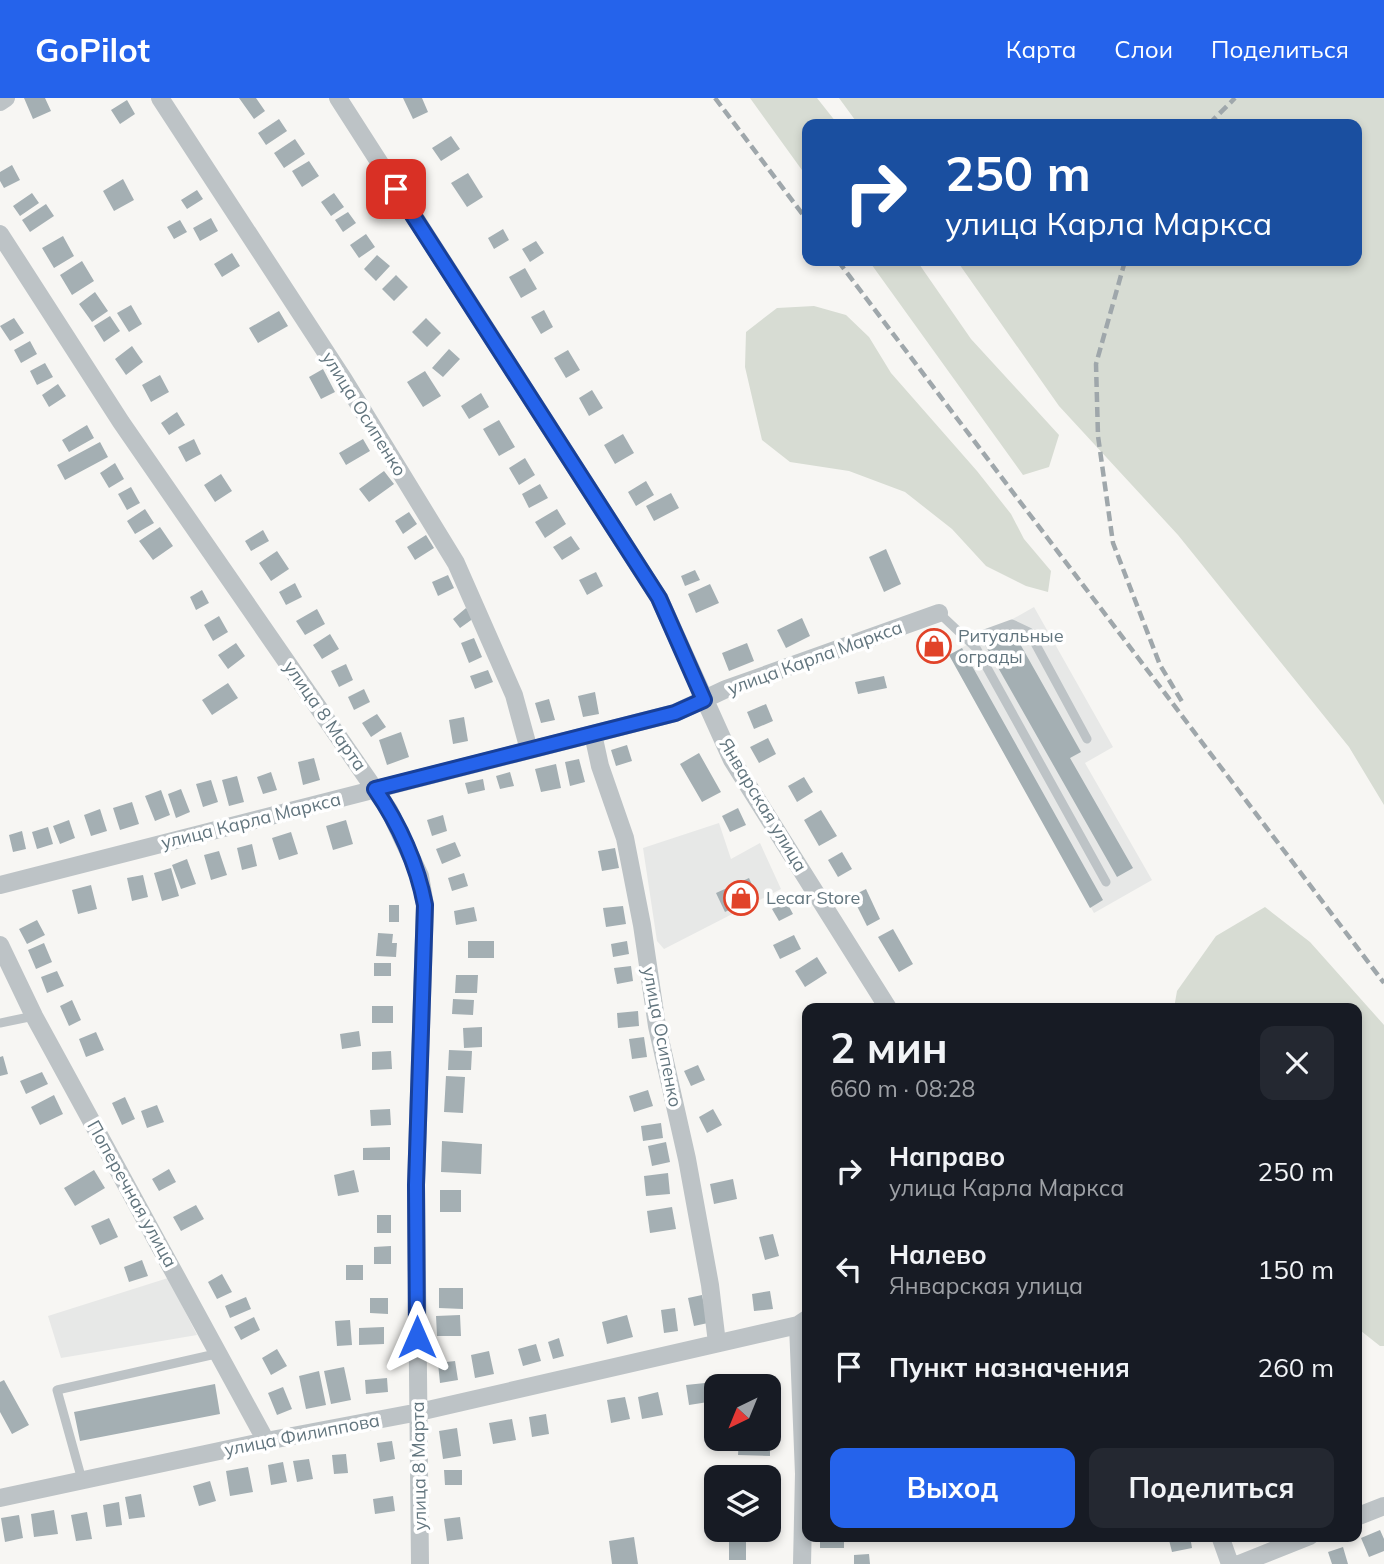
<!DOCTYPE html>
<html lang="ru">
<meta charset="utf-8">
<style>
body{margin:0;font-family:Mulish,sans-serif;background:#242831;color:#f1f3f6;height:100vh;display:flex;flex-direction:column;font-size:26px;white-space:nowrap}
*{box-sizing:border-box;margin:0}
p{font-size:23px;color:#9ea1a6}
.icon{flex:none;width:38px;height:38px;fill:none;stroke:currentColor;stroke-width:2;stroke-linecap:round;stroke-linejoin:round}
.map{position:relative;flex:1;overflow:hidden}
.side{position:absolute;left:802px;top:905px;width:560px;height:539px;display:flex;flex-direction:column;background:#171b24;border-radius:14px;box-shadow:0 4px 10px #0003}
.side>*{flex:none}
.guide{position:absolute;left:802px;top:21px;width:560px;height:147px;border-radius:14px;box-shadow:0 4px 10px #0003;background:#1a4fa0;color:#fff;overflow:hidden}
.needle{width:46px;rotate:223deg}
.buttons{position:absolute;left:704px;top:1276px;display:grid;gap:14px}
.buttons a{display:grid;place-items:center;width:77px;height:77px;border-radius:14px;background:#171b24;box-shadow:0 4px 10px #0003;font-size:35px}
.pin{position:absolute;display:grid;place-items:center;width:60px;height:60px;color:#fff;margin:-30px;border-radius:14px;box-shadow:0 4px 10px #0006}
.me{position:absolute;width:77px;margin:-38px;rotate:0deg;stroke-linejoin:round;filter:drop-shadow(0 0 5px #0008)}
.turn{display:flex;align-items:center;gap:24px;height:147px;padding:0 28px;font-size:32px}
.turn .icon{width:91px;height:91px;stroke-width:2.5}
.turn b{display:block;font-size:49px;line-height:60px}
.round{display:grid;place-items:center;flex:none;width:74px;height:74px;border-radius:14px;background:#242831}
.summary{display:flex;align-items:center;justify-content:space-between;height:119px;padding:0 28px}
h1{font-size:42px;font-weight:700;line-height:52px}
.action{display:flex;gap:14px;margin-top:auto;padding:14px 28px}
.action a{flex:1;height:80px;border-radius:14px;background:#2563eb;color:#fff;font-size:28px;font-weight:700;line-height:80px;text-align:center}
.action a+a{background:#242831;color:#f1f3f6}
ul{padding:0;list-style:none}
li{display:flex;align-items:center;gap:21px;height:98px;padding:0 28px}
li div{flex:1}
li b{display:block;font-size:26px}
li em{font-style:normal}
header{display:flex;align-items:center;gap:42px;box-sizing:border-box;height:98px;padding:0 35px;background:#2563eb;color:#fff}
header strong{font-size:33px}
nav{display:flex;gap:38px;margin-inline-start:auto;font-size:24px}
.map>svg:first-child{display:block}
</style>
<header>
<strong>GoPilot</strong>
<nav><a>Карта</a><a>Слои</a><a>Поделиться</a></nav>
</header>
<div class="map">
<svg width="1384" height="1466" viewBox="0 0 1384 1466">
<rect width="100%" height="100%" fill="#f7f6f3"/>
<path fill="#e7e8e7" d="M 1034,509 L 1113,649 L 1085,665 L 1152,782 L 1094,815 L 949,557 Z
M 719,725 L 731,761 L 760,745 L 781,791 L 664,851 L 657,843 L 643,750 Z
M 168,1180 L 197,1237 L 61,1260 L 48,1218 Z"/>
<path fill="#d7dcd3" d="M 750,0 L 817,0 L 836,24 L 837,26 L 807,26 L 807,79 Z
M 839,0 L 1384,0 L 1384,707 L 1349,649 L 1178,437 L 1059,308 L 957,163 L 1356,163 L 1356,26 L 858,26 Z
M 869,163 L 917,163 L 971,241 L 1059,337 L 1049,369 L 1023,377 Z
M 814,208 L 846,217 L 869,239 L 891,275 L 977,373 L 1011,416 L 1024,441 L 1051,473 L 1048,494 L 1026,488 L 986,468 L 952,431 L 905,394 L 849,373 L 790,364 L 762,342 L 745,269 L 746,234 L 777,210 Z
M 1265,809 L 1310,844 L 1384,927 L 1384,1248 L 1380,1248 L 1356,1229 L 1356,910 L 1174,910 L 1177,893 L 1216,838 Z"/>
<path fill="#a4afb3" d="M 24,0 L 45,0 L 51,13 L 33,21 Z
M 239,0 L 256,0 L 265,13 L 254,21 Z
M 403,0 L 422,0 L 428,14 L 413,21 Z
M 127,2 L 135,16 L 120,26 L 111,12 Z
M 279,21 L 287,33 L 266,47 L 258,35 Z
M 451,38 L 460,51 L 441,63 L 432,50 Z
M 295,41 L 305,56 L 284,70 L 274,55 Z
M 309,63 L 319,78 L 302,89 L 292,73 Z
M 12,67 L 20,82 L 4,90 L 0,83 L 0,74 Z
M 468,75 L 483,99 L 467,109 L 451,85 Z
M 123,81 L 134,102 L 114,113 L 103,93 Z
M 197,92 L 203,101 L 187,111 L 181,102 Z
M 32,95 L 39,105 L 20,118 L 13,108 Z
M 334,95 L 344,109 L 331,118 L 321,104 Z
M 46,106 L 54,118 L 30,134 L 22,122 Z
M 348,114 L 356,125 L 343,134 L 335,122 Z
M 211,120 L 218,133 L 200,143 L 193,130 Z
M 180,122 L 187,134 L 174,141 L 167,129 Z
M 503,131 L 509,142 L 494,151 L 488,140 Z
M 366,136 L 375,149 L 359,160 L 350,147 Z
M 63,138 L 74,158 L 54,170 L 42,150 Z
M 536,143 L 544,155 L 530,164 L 522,151 Z
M 232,155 L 240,168 L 222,179 L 214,166 Z
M 377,157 L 390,168 L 376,183 L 364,171 Z
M 82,163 L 94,183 L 72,197 L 60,177 Z
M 525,170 L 537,191 L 521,200 L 509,179 Z
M 396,177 L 408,189 L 394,203 L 382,191 Z
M 95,194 L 108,213 L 92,224 L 79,206 Z
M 131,207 L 142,226 L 129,234 L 117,215 Z
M 544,212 L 553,229 L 541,236 L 531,219 Z
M 279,213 L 288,228 L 258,245 L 249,230 Z
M 110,218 L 120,233 L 104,244 L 94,228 Z
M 14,220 L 24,235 L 10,243 L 0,228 Z
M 426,220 L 441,235 L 427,249 L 412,234 Z
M 30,243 L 37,256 L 21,265 L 14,252 Z
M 132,248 L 143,264 L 126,277 L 115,261 Z
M 449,251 L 460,261 L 443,279 L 432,270 Z
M 568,252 L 580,272 L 566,280 L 554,260 Z
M 45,265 L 53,279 L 37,287 L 30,273 Z
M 323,271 L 335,294 L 321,301 L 309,279 Z
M 425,273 L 441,298 L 423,309 L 407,284 Z
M 160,277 L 169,294 L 151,304 L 142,287 Z
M 58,286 L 66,298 L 49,309 L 42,297 Z
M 592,292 L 603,310 L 589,318 L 579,300 Z
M 481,295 L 489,309 L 469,321 L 461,308 Z
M 177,314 L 185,327 L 169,337 L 161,325 Z
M 499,322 L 515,349 L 499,358 L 483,331 Z
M 87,327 L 94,340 L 69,354 L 62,342 Z
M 623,336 L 634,355 L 615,366 L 604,347 Z
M 194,341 L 201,356 L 186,364 L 178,349 Z
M 363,341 L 370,353 L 346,367 L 339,355 Z
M 100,344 L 108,359 L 65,382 L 57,367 Z
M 525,360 L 535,377 L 519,387 L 509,370 Z
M 115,365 L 124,381 L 109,390 L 100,375 Z
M 384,373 L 394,386 L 369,404 L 359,391 Z
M 221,376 L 232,393 L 215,404 L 204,387 Z
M 646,383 L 654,397 L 636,408 L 628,394 Z
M 540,386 L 548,400 L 529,410 L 522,396 Z
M 131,389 L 140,405 L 127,412 L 118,396 Z
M 671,395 L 679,410 L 654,423 L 646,408 Z
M 145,411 L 154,425 L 135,436 L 127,423 Z
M 557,411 L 566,426 L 545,440 L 535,424 Z
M 409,414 L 417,426 L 403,436 L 395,423 Z
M 160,429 L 173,448 L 153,462 L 139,443 Z
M 263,432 L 269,443 L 251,453 L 245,443 Z
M 426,437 L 434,450 L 415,462 L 407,449 Z
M 571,438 L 580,451 L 562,462 L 553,449 Z
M 886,451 L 901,486 L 884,494 L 869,459 Z
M 277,453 L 289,471 L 271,483 L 259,465 Z
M 695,472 L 700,482 L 685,488 L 681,478 Z
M 596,474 L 603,488 L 587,497 L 579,482 Z
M 448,477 L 454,490 L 438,498 L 432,484 Z
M 295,485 L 302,499 L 286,507 L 279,494 Z
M 710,486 L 719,505 L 696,515 L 688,496 Z
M 202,492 L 209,505 L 196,512 L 190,499 Z
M 466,510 L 474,520 L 460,530 L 453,521 Z
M 317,511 L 325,526 L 305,537 L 296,523 Z
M 219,518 L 228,534 L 213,543 L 204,527 Z
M 802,520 L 810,538 L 786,550 L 777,532 Z
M 1011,530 L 1081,654 L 1070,660 L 1133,770 L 1117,779 L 984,545 Z
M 935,534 L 947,554 L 932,562 L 921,542 Z
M 330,536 L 339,551 L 322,561 L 313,547 Z
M 474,540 L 482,559 L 469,565 L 461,545 Z
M 236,545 L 245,558 L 228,571 L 218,557 Z
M 747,545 L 754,563 L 729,573 L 722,555 Z
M 962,550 L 1103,802 L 1090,810 L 949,557 Z
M 346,566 L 353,582 L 339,589 L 331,573 Z
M 488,572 L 493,584 L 475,591 L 470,578 Z
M 884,578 L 887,590 L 858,596 L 855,584 Z
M 228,585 L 238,600 L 212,617 L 202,602 Z
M 364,591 L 370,604 L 354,612 L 348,599 Z
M 595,594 L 599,616 L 583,619 L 578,598 Z
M 549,601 L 555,622 L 541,625 L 535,605 Z
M 766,606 L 773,623 L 754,631 L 747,614 Z
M 377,616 L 386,629 L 371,639 L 362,625 Z
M 464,619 L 468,643 L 453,646 L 449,622 Z
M 401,634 L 409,659 L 387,667 L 379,642 Z
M 768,640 L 776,656 L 759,665 L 750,649 Z
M 627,647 L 632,663 L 616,668 L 611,652 Z
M 699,655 L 721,694 L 702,704 L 680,666 Z
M 314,660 L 320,682 L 303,687 L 298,664 Z
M 579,661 L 585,684 L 570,688 L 565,664 Z
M 556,666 L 561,690 L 541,694 L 535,671 Z
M 271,674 L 277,692 L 263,696 L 257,679 Z
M 510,674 L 514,688 L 500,691 L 496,678 Z
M 237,678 L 244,704 L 229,708 L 222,682 Z
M 804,679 L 813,694 L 797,704 L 788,688 Z
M 483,681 L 485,692 L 468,696 L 465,685 Z
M 211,682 L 218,704 L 203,709 L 196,686 Z
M 181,691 L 190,714 L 176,720 L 168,696 Z
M 161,692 L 170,717 L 155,723 L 145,698 Z
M 132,704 L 139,726 L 120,732 L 113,710 Z
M 738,710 L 746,727 L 730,734 L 722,718 Z
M 100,711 L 107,733 L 91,738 L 84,717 Z
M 821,712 L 837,738 L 819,748 L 804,722 Z
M 443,717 L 447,733 L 432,738 L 427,722 Z
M 69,722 L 75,740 L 60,746 L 53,728 Z
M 346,722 L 353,746 L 333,752 L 326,728 Z
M 48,729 L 53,746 L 37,751 L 32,734 Z
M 22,733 L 26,751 L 13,754 L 9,737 Z
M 291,734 L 298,756 L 279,762 L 272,740 Z
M 455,744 L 461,758 L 442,766 L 436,751 Z
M 252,746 L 257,768 L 242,772 L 237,750 Z
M 615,750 L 619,770 L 602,773 L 598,753 Z
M 219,753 L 227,777 L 211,782 L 204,757 Z
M 842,754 L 852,771 L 838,779 L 828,762 Z
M 187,761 L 196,786 L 181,791 L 172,767 Z
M 171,770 L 179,798 L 162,803 L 154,775 Z
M 464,775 L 468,788 L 452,793 L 448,780 Z
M 143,777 L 148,799 L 132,803 L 127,780 Z
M 749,780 L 757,798 L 725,814 L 716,795 Z
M 91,787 L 97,811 L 78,816 L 72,792 Z
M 866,791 L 880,821 L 867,828 L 852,798 Z
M 786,803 L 793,816 L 779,823 L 772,811 Z
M 389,807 L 399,807 L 399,824 L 389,824 Z
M 623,808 L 626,826 L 606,829 L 603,810 Z
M 474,809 L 477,823 L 456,827 L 454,813 Z
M 37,822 L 45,837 L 27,846 L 19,831 Z
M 893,831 L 913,866 L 899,874 L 878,839 Z
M 378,835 L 393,836 L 392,845 L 397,845 L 396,859 L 376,858 Z
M 794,837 L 801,851 L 780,861 L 773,847 Z
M 468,843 L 494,843 L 494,860 L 468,860 Z
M 627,843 L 629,856 L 613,859 L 611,846 Z
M 44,845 L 52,864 L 36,871 L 28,852 Z
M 817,859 L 827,875 L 805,889 L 795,873 Z
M 374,865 L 391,865 L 391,878 L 374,878 Z
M 631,868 L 633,883 L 617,886 L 614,870 Z
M 57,873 L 64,888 L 47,895 L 41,879 Z
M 456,877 L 478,877 L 477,895 L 455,895 Z
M 453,901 L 474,902 L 473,917 L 452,916 Z
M 72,902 L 81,922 L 69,928 L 60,908 Z
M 372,908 L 393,908 L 393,925 L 372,925 Z
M 638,913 L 639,928 L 618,930 L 617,915 Z
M 482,929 L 482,949 L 464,950 L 463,930 Z
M 359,933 L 361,948 L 342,951 L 340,936 Z
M 96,934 L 104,952 L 86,959 L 79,941 Z
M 644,939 L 647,959 L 632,961 L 629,941 Z
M 449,952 L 472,953 L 471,972 L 448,972 Z
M 391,953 L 392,971 L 372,972 L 372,954 Z
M 3,958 L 8,976 L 0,978 L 0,959 Z
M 698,967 L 705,982 L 691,988 L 684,973 Z
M 42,974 L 48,986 L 26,996 L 20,983 Z
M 446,978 L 465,979 L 463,1015 L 444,1014 Z
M 648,992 L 653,1008 L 634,1014 L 629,998 Z
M 54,997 L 63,1016 L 40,1027 L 31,1009 Z
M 125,999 L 135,1021 L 122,1027 L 112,1005 Z
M 157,1007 L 164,1024 L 147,1030 L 141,1013 Z
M 390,1011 L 391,1027 L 371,1028 L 370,1012 Z
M 713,1011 L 722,1027 L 707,1035 L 699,1019 Z
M 661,1025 L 663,1040 L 643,1043 L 641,1028 Z
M 442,1043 L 482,1046 L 481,1076 L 441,1074 Z
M 666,1044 L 670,1064 L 652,1068 L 648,1048 Z
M 390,1049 L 390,1062 L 363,1062 L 363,1050 Z
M 169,1071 L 176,1084 L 159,1093 L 152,1081 Z
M 94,1072 L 105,1090 L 75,1108 L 64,1090 Z
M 354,1072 L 359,1094 L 338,1098 L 334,1077 Z
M 668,1075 L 670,1096 L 646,1098 L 644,1078 Z
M 733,1081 L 737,1101 L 714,1106 L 710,1086 Z
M 440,1092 L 461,1092 L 461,1114 L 440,1114 Z
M 196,1107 L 204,1121 L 181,1133 L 173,1119 Z
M 672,1109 L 676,1131 L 650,1135 L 647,1113 Z
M 377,1117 L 391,1117 L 391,1135 L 377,1135 Z
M 109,1120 L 118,1139 L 100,1147 L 91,1128 Z
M 773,1136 L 779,1158 L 765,1162 L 759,1139 Z
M 391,1148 L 391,1166 L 374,1166 L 374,1149 Z
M 142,1162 L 148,1178 L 129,1184 L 124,1169 Z
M 346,1167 L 363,1167 L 363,1182 L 346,1182 Z
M 222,1176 L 232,1194 L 217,1201 L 208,1184 Z
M 439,1190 L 463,1190 L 463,1211 L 439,1210 Z
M 770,1193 L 773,1211 L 754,1213 L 752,1196 Z
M 702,1197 L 708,1225 L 694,1228 L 688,1200 Z
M 246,1199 L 251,1211 L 230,1220 L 225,1208 Z
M 370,1200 L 388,1200 L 388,1216 L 370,1215 Z
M 675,1210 L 678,1233 L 664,1235 L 661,1212 Z
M 460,1217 L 461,1238 L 437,1238 L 436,1218 Z
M 627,1217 L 633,1239 L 607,1246 L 602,1224 Z
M 254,1219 L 260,1232 L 241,1242 L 234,1229 Z
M 350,1222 L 352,1247 L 337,1248 L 335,1223 Z
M 384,1229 L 384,1246 L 359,1247 L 359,1230 Z
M 559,1240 L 564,1258 L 553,1261 L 548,1244 Z
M 536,1246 L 541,1263 L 523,1268 L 518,1251 Z
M 277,1251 L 287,1268 L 271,1277 L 262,1260 Z
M 489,1253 L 494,1276 L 475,1280 L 471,1257 Z
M 455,1263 L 458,1282 L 440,1285 L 438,1265 Z
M 344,1269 L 351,1302 L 331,1306 L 324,1273 Z
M 319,1273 L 326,1307 L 306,1311 L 299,1278 Z
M 771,1277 L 773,1299 L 768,1300 L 768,1288 L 746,1288 L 745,1279 Z
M 734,1278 L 735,1288 L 715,1288 L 714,1280 Z
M 387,1280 L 388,1294 L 366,1296 L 365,1282 Z
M 4,1282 L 29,1327 L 12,1336 L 0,1314 L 0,1284 Z
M 705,1285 L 708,1304 L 689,1307 L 686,1287 Z
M 215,1286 L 220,1316 L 80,1343 L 74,1314 Z
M 283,1289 L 292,1311 L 277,1317 L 268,1295 Z
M 658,1294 L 663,1317 L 642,1321 L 638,1299 Z
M 625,1299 L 630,1321 L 611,1325 L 607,1302 Z
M 546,1316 L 549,1336 L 532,1339 L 529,1319 Z
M 512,1321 L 516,1342 L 493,1346 L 489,1325 Z
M 457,1330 L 461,1358 L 443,1361 L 439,1333 Z
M 739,1340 L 770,1340 L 770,1358 L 738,1357 Z
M 392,1343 L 395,1361 L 380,1364 L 377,1345 Z
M 346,1356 L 348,1375 L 334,1376 L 332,1357 Z
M 309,1361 L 313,1381 L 297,1384 L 293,1363 Z
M 283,1364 L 287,1384 L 271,1387 L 268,1367 Z
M 748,1367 L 769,1367 L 769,1379 L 748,1379 Z
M 248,1369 L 253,1394 L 230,1398 L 226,1373 Z
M 444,1372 L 462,1372 L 462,1387 L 445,1387 Z
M 210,1383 L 216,1403 L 199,1408 L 193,1388 Z
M 141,1396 L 145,1419 L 129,1421 L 125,1399 Z
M 393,1398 L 395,1413 L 375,1416 L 373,1401 Z
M 119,1404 L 122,1427 L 106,1429 L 103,1407 Z
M 54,1412 L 58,1436 L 34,1439 L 31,1416 Z
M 87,1414 L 92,1441 L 76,1443 L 71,1417 Z
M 19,1417 L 23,1440 L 5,1444 L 1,1420 Z
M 460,1419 L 463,1441 L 447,1443 L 444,1421 Z
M 1380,1432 L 1384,1441 L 1384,1453 L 1369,1459 L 1361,1440 Z
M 820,1438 L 844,1438 L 844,1450 L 820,1450 Z
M 1168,1438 L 1190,1438 L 1192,1450 L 1172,1454 Z
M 634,1439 L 638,1466 L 612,1466 L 609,1443 Z
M 746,1442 L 746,1462 L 729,1462 L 729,1443 Z
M 1343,1449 L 1348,1466 L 1332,1466 L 1328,1454 Z
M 869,1456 L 870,1466 L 854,1466 L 854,1457 Z"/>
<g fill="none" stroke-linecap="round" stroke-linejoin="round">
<path stroke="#bdc3c6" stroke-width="9" d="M 939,515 L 976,550 L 1106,784
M 968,542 L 1012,526 L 1029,534 L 1087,641
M 0,925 L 34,918
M 82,1382 L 57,1292 L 220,1255"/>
<path stroke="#bdc3c6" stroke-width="18" d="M 160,0 L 344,282 L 456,465 L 514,597 L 529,652
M 338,0 L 659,500 L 732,662 L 888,910
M 0,4 L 6,0
M 0,136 L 121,324 L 389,712 L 420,778 L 425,807 L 416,1087 L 420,1466
M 593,636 L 600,668 L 625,740 L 642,827 L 657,928 L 687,1061 L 710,1187 L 717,1245
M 0,787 L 675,615 L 726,591 L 939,515
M 0,847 L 34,918 L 266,1343
M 798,1227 L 804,1376 L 802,1466
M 0,1400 L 266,1343 L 419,1314 L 798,1227 L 807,1221
M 1356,1419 L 1384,1408
M 1220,1438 L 1230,1466
M 1239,1466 L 1310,1438"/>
<path stroke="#9fa7ab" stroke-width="4.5" stroke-dasharray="10 5" stroke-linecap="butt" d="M 715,0 L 807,122
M 1209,26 L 1235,0
M 838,163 L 1384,885
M 1125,163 L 1096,266 L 1098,338 L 1113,445 L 1160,567 L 1184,607"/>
</g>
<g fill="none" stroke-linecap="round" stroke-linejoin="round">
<g stroke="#184099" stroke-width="18">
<path id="route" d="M 396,91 L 659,500 L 704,602 L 675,615 L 375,691 C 399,726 417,766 425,807 L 416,1087 L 417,1239"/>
</g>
<use href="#route" stroke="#2563eb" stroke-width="12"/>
</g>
<defs>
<g id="shop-ring" transform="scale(1.75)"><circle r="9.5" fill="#fff" stroke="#e14329" stroke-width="1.5"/><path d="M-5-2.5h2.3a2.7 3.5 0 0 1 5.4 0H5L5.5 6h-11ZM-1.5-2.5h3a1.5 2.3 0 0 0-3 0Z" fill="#e14329"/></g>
</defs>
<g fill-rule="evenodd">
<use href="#shop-ring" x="934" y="548"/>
<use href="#shop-ring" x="741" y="800"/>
</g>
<g text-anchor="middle" stroke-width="7" stroke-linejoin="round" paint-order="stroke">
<g font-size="18" fill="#62757e" stroke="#fff">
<text transform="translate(364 316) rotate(58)" y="6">улица Осипенко</text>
<text transform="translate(815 560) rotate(-20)" y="6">улица Карла Маркса</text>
<text transform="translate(325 618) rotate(55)" y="6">улица 8 Марта</text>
<text transform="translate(763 707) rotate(59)" y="6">Январская улица</text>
<text transform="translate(251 723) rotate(-14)" y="6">улица Карла Маркса</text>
<text transform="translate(662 939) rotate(79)" y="6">улица Осипенко</text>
<text transform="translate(132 1096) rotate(61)" y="6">Поперечная улица</text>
<text transform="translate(302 1337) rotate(-11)" y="6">улица Филиппова</text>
<text transform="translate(419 1368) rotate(-91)" y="6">улица 8 Марта</text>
</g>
<g font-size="18" fill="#62757e" stroke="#fff" text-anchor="start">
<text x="958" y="544">Ритуальные<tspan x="958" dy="21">ограды</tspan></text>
<text x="766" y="806">Lecar Store</text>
</g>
</g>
</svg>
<div class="buttons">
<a><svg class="needle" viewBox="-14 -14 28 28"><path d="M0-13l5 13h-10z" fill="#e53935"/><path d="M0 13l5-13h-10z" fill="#9ea1a6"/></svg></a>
<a><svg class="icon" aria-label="layers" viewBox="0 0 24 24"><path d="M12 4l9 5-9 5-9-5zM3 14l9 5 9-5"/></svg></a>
</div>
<div class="pin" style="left:396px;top:91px;background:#d93025"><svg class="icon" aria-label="arrive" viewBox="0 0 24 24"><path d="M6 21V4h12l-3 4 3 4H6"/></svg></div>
<svg class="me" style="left:417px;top:1239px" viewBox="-20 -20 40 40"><path d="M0-17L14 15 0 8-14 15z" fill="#2563eb" stroke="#fff" stroke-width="4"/></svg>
<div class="guide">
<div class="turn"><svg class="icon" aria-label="right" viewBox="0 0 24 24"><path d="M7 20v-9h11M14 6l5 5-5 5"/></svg><div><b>250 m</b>улица Карла Маркса</div></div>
</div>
<section class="side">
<div class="summary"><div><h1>2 мин</h1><p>660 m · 08:28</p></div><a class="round"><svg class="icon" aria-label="close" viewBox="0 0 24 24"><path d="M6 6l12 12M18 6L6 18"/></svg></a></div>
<ul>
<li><svg class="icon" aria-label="right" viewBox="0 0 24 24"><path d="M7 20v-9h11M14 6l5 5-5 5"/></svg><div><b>Направо</b><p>улица Карла Маркса</p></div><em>250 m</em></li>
<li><svg class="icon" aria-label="left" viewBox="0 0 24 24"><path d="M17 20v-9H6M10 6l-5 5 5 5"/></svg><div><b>Налево</b><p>Январская улица</p></div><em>150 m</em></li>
<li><svg class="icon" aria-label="arrive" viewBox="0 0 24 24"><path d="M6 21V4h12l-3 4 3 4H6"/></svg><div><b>Пункт назначения</b></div><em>260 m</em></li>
</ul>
<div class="action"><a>Выход</a><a>Поделиться</a></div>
</section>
</div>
